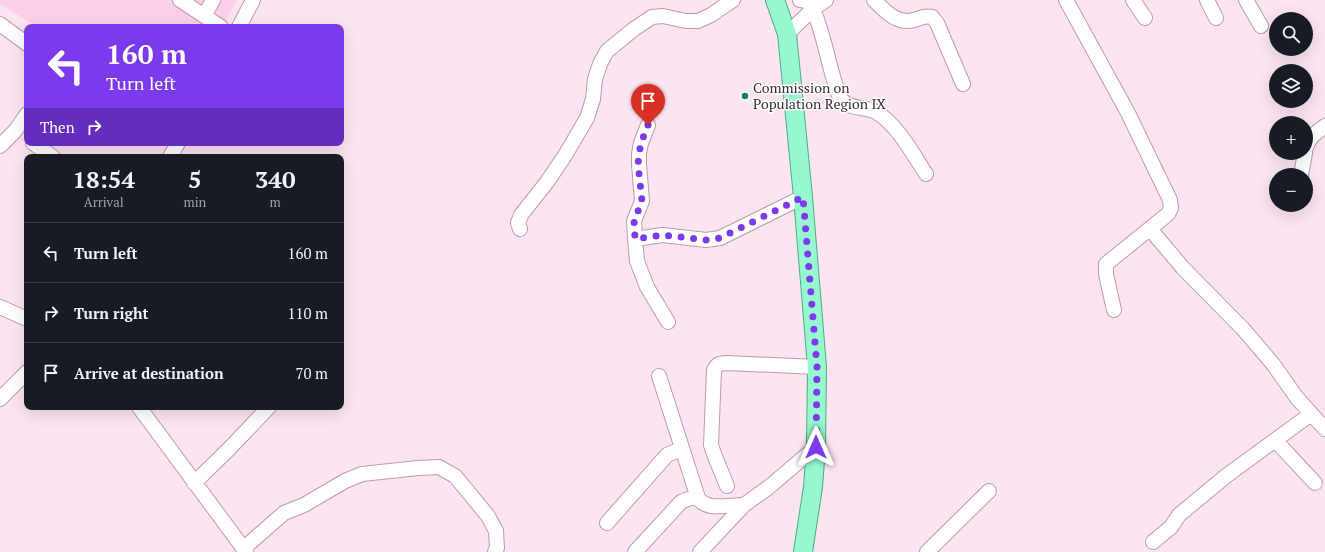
<!DOCTYPE html>
<meta charset="utf-8">
<style>
body{margin:0;font-family:"PT Serif",serif;background:#242831;color:#f1f3f6;height:100vh;display:flex;flex-direction:column;font-size:15px;white-space:nowrap}
*{box-sizing:border-box;margin:0}
p{font-size:13px;color:#9ea1a6}
.icon{flex:none;width:22px;height:22px;fill:none;stroke:currentColor;stroke-width:2;stroke-linecap:round;stroke-linejoin:round}
.map{position:relative;flex:1;overflow:hidden}
.side{position:absolute;left:24px;top:154px;width:320px;height:256px;display:flex;flex-direction:column;background:#171b24;border-radius:8px;box-shadow:0 4px 16px #0002}
.side>*{flex:none}
.banner{position:absolute;left:24px;top:24px;width:320px;height:122px;border-radius:8px;box-shadow:0 4px 16px #0002;background:#7c3aed;color:#fff;overflow:hidden}
.controls{position:absolute;left:1269px;top:12px;display:grid;gap:8px}
.controls a{display:grid;place-items:center;width:44px;height:44px;border-radius:50%;background:#171b24;box-shadow:0 4px 16px #0002;font-size:20px}
.pin{position:absolute;display:grid;place-items:center;width:34px;height:34px;color:#fff;margin:-41px -17px;border-radius:50% 50% 50% 0;rotate:-45deg;box-shadow:0 0 4px #0007}
.pin .icon{rotate:45deg}
.me{position:absolute;width:44px;margin:-22px;rotate:0deg;stroke-linejoin:round;filter:drop-shadow(0 0 3px #0008)}
.turn{display:flex;align-items:center;gap:14px;height:84px;padding:0 16px;font-size:18px}
.turn .icon{width:52px;height:52px;stroke-width:2.5}
.turn b{display:block;font-size:28px;line-height:34px}
.then{display:flex;align-items:center;height:38px;padding:0 16px;background:#0003;gap:8px;font-size:15px}
.eta{display:flex;justify-content:space-evenly;align-items:center;height:68px;text-align:center}
.eta b{font-size:24px;font-weight:700;line-height:28px}
ul{padding:0;list-style:none}
li{display:flex;align-items:center;gap:12px;height:60px;padding:0 16px;border-top:1px solid #363941}
li div{flex:1}
li b{display:block;font-size:15px}
li em{font-style:normal}
.map>svg:first-child{display:block}
</style>
<div class="map">
<svg width="1325" height="552" viewBox="0 0 1325 552">
<rect width="100%" height="100%" fill="#fce4f0"/>
<path fill="#fed0e7" d="M 0,0 L 237,0 L 222,27 L 37,27 L 0,4 Z"/>
<g fill="none" stroke-linecap="round" stroke-linejoin="round">
<g stroke="#bf9aac" stroke-width="16">
<path id="minor" d="M 180,0 L 221,27
M 800,0 L 820,4
M 874,0 C 885,11 897,25 914,20 C 921,18 925,15 932,17 L 937,23 L 963,84
M 1066,0 L 1128,113 L 1170,200 L 1171,208 L 1168,214 L 1106,264 L 1106,274 L 1114,310
M 1133,0 L 1145,18
M 1207,0 L 1216,18
M 1246,0 L 1261,26
M 813,9 C 823,32 827,57 834,80 C 836,86 837,95 842,100 C 850,110 866,106 876,112 C 897,124 913,154 926,174
M 204,16 L 213,0
M 0,24 L 27,44
M 239,27 L 253,0
M 787,34 L 813,9 L 826,0
M 648,125 L 641,143 L 639,154 L 639,164 L 642,201 L 634,221 L 635,239 L 637,261 L 647,287 L 668,322
M 33,143 L 53,157
M 0,146 L 15,131 L 27,114
M 1306,148 C 1309,137 1317,132 1325,126
M 170,157 L 178,143
M 1301,175 L 1305,153
M 520,229 L 518,223 L 521,215 L 547,182 L 564,157 L 587,118 L 593,99 L 595,79 L 600,64 L 607,51 L 634,29 L 652,17 L 663,16 L 686,21 L 698,21 L 711,15 L 733,0
M 1150,229 L 1183,268 L 1244,330 L 1273,364 L 1297,398 L 1325,429
M 635,239 L 663,235 L 706,240 L 720,238 L 803,197
M 0,307 L 27,319
M 659,376 L 698,498
M 0,399 L 27,372
M 139,407 L 246,552
M 1275,440 L 1315,483
M 194,483 L 228,450 L 269,407
M 727,486 L 714,454 L 711,445 L 714,370 C 717,364 720,363 727,363 L 817,367
M 607,523 L 667,455 L 676,451 L 683,452
M 1153,542 L 1171,527 L 1179,515 L 1226,476 L 1311,414
M 244,548 L 284,513 L 304,505 L 345,481 L 362,474 L 418,468 L 439,467 L 455,476 L 488,516 L 496,531 L 497,548 L 495,552
M 635,552 L 681,502 C 702,492 697,504 711,506 C 722,507 734,505 744,505
M 700,552 L 744,505 L 769,487 L 816,447
M 927,552 L 989,491"/>
</g>
<g stroke="#49ae84" stroke-width="20">
<path id="major" d="M 775,0 L 787,34 L 803,197 L 817,367 L 816,447 L 813,487 L 803,552"/>
</g>
<use href="#minor" stroke="#fff" stroke-width="14"/>
<use href="#major" stroke="#97f8cf" stroke-width="18"/>
</g>
<g fill="none" stroke-linecap="round" stroke-linejoin="round">
<path stroke="#7c3aed" stroke-width="7" stroke-dasharray="0 12.6" d="M 648,125 L 641,143 L 639,154 L 638,164 L 642,201 L 634,221 L 635,239 L 663,235 L 706,240 L 720,238 L 803,197 L 817,367 L 816,447"/>
</g>
<circle fill="#177c55" stroke="#fff" stroke-width="1.5" cx="745" cy="96" r="4"/>
<g text-anchor="middle" stroke-width="3" stroke-linejoin="round" paint-order="stroke">
<g font-size="14" fill="#3b2c34" stroke="#fff" text-anchor="start">
<text x="753" y="93">Commission on<tspan x="753" dy="16">Population Region IX</tspan></text>
</g>
</g>
</svg>
<div class="controls">
<a><svg class="icon" aria-label="search" viewBox="0 0 24 24"><circle cx="10" cy="10" r="6"/><path d="M15 15l6 6"/></svg></a>
<a><svg class="icon" aria-label="layers" viewBox="0 0 24 24"><path d="M12 4l9 5-9 5-9-5zM3 14l9 5 9-5"/></svg></a>
<a>+</a>
<a>−</a>
</div>
<div class="pin" style="left:648px;top:125px;background:#d93025"><svg class="icon" aria-label="arrive" viewBox="0 0 24 24"><path d="M6 21V4h12l-3 4 3 4H6"/></svg></div>
<svg class="me" style="left:816px;top:447px" viewBox="-20 -20 40 40"><path d="M0-17L14 15 0 8-14 15z" fill="#7c3aed" stroke="#fff" stroke-width="4"/></svg>
<div class="banner">
<div class="turn"><svg class="icon" aria-label="left" viewBox="0 0 24 24"><path d="M17 20v-9H6M10 6l-5 5 5 5"/></svg><div><b>160 m</b>Turn left</div></div>
<div class="then">Then<svg class="icon" aria-label="right" viewBox="0 0 24 24"><path d="M7 20v-9h11M14 6l5 5-5 5"/></svg></div>
</div>
<section class="side">
<div class="eta">
<div><b>18:54</b><p>Arrival</p></div>
<div><b>5</b><p>min</p></div>
<div><b>340</b><p>m</p></div>
</div>
<ul>
<li><svg class="icon" aria-label="left" viewBox="0 0 24 24"><path d="M17 20v-9H6M10 6l-5 5 5 5"/></svg><div><b>Turn left</b></div><em>160 m</em></li>
<li><svg class="icon" aria-label="right" viewBox="0 0 24 24"><path d="M7 20v-9h11M14 6l5 5-5 5"/></svg><div><b>Turn right</b></div><em>110 m</em></li>
<li><svg class="icon" aria-label="arrive" viewBox="0 0 24 24"><path d="M6 21V4h12l-3 4 3 4H6"/></svg><div><b>Arrive at destination</b></div><em>70 m</em></li>
</ul>
</section>
</div>
